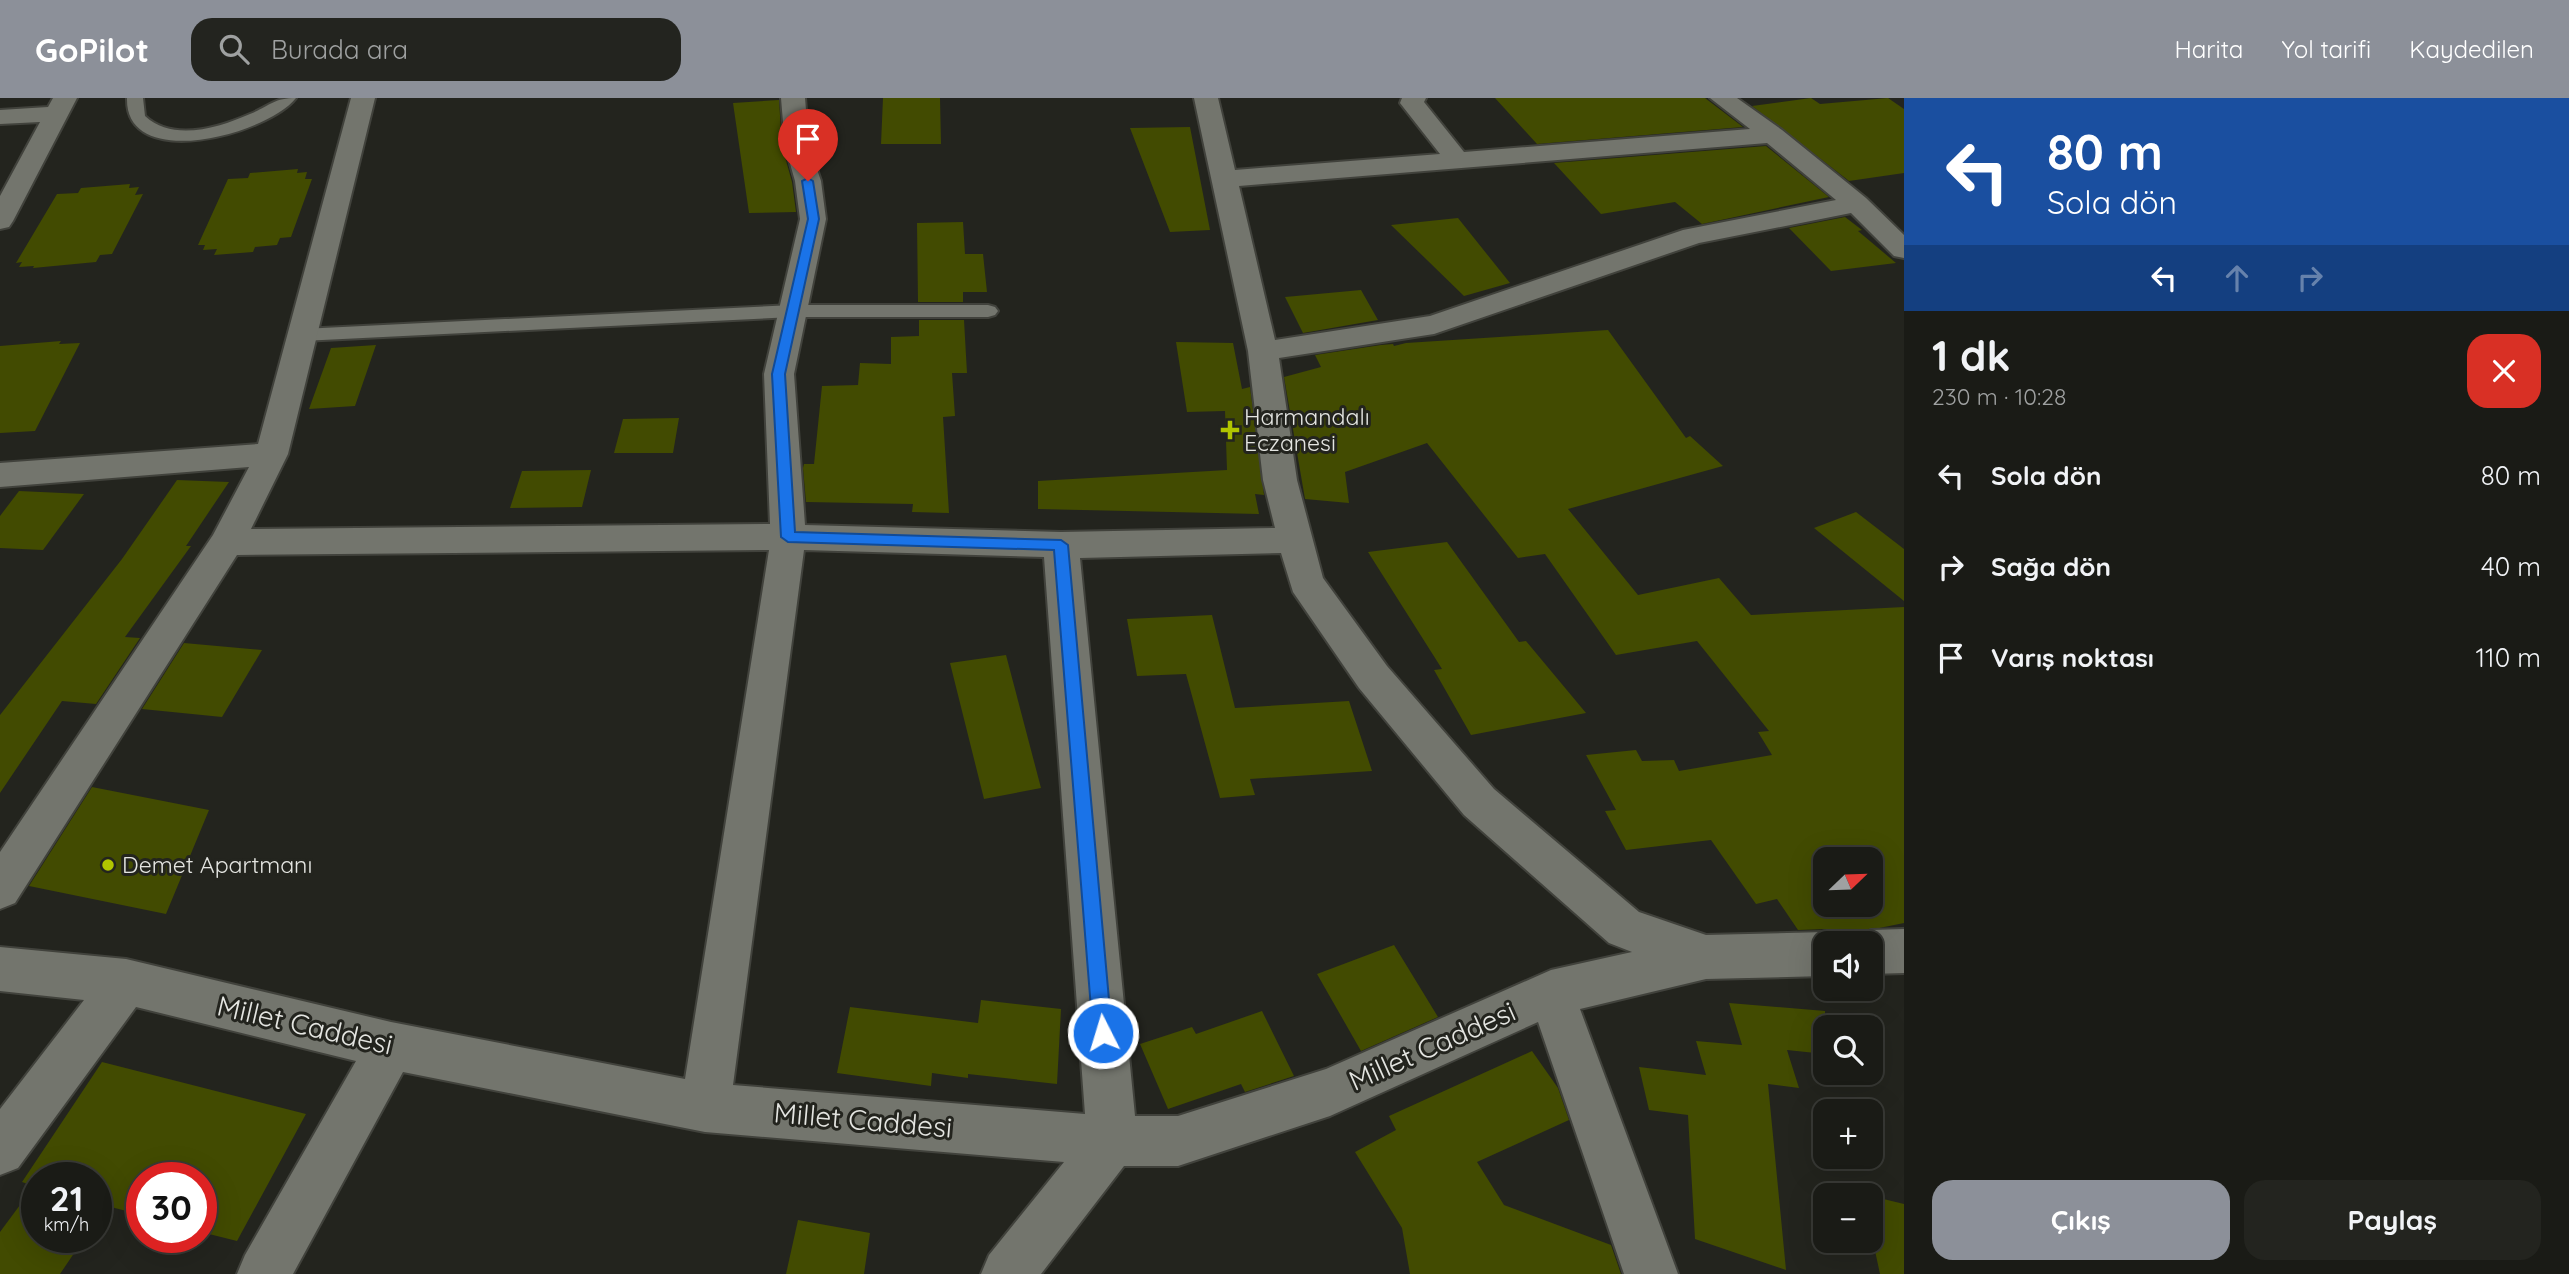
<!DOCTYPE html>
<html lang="tr">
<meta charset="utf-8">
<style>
body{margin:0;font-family:Quicksand,sans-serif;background:#23241f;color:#f1f3f6;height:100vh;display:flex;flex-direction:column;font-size:26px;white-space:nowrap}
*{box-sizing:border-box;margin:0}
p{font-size:23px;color:#9fa1a1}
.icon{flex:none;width:38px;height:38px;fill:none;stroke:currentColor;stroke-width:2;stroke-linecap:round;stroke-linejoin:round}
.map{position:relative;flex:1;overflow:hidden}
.details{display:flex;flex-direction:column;background:#1a1b16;width:665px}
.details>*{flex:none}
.guide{background:#1a4fa0;color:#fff;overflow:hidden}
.needle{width:46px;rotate:67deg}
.fabs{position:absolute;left:1813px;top:749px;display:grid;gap:14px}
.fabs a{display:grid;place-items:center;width:70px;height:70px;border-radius:14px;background:#1a1b16;box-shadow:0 7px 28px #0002,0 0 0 2px #383935;font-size:35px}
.speed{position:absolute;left:21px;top:1064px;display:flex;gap:14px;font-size:35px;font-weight:700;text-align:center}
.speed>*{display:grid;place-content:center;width:91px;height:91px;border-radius:50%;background:#1a1b16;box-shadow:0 7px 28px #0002,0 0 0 2px #383935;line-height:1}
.speed small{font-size:18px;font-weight:400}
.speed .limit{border:10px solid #d22;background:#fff;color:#111}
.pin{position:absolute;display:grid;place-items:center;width:60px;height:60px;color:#fff;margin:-72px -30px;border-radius:50% 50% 50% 0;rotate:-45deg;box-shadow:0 0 7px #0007}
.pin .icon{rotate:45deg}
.me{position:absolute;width:77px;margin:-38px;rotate:355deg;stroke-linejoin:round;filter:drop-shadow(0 0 5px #0008)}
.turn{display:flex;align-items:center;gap:24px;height:147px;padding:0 28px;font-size:32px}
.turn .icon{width:91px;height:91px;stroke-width:2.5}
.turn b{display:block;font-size:49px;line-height:60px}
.lanes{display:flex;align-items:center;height:66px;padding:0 28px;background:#0003;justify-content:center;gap:35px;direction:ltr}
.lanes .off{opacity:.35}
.round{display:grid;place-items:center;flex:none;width:74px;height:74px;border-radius:21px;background:#23241f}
.head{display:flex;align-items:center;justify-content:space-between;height:119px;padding:0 28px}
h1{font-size:42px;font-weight:700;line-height:52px}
.cta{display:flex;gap:14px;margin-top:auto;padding:14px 28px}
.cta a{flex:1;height:80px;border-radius:21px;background:#8c9099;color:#fff;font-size:28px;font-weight:700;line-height:80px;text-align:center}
.cta a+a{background:#23241f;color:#f1f3f6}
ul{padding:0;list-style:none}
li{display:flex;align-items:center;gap:21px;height:91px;padding:0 28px}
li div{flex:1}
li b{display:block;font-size:26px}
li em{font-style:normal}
header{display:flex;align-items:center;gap:42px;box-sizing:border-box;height:98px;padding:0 35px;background:#8c9099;color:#fff}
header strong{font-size:33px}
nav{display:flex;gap:38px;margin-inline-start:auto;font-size:24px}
.search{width:490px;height:63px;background:#23241f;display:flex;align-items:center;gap:18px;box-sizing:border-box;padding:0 24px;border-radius:21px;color:#9fa1a1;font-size:26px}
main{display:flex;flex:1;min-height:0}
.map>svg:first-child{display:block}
</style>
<header>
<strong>GoPilot</strong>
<div class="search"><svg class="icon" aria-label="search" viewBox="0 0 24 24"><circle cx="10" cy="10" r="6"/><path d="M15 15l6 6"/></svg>Burada ara</div>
<nav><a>Harita</a><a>Yol tarifi</a><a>Kaydedilen</a></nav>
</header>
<main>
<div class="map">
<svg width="1904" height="1176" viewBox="0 0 1904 1176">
<rect width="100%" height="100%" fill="#23241e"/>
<path fill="#424b01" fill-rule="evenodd" d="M 883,0 L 940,0 L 941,46 L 881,46 Z
M 1495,0 L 1705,0 L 1743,29 L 1537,46 Z
M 1811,0 L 1820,6 L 1888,0 L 1904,11 L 1904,75 L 1849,83 L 1752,8 Z
M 779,2 L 782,48 L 792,84 L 796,114 L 749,115 L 733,5 Z
M 1190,29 L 1210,132 L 1170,134 L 1130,30 Z
M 1766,48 L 1829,99 L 1702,126 L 1675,104 L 1601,116 L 1554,65 Z
M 298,71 L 297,75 L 307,74 L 305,81 L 312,81 L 291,139 L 280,140 L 277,147 L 255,149 L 253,154 L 214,157 L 217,151 L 203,152 L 205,147 L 198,147 L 228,81 L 248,80 L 250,75 Z
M 130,86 L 129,90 L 139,89 L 135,97 L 143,96 L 112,156 L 100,157 L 96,164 L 33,170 L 34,168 L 19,169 L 22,164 L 16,165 L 57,96 L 78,95 L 81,90 Z
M 1845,119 L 1862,132 L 1858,133 L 1896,165 L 1831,173 L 1789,130 Z
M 1458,120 L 1510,185 L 1464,198 L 1391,127 Z
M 963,124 L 965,156 L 983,156 L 987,194 L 963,194 L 963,204 L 918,204 L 917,125 Z
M 1361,192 L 1378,222 L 1303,235 L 1285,199 Z
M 919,222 L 964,222 L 967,275 L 952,275 L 955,318 L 943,319 L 949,415 L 912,414 L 913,406 L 806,404 L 803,370 L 804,366 L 814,366 L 822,288 L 858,287 L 860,265 L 891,266 L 891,239 L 919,238 Z
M 1608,232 L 1686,340 L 1690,338 L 1723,368 L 1568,411 L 1638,497 L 1719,480 L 1751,517 L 1904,509 L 1904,825 L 1840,838 L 1825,831 L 1798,832 L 1777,801 L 1756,806 L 1711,742 L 1626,752 L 1605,713 L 1616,712 L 1586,657 L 1636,652 L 1642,663 L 1674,662 L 1679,673 L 1772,657 L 1758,634 L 1769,633 L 1697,543 L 1616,557 L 1545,456 L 1518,460 L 1427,345 L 1345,374 L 1349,405 L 1305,401 L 1284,279 L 1321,269 L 1315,257 L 1381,247 L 1393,246 L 1394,248 L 1406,245 ZM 1825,761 L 1871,761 L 1871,807 L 1825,807 Z
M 61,243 L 59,246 L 80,245 L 35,333 L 0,335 L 0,248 Z
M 1176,244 L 1233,245 L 1242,291 L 1250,289 L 1264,397 L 1255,396 L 1259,416 L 1038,411 L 1038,383 L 1227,372 L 1225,313 L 1187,314 Z
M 376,247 L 355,308 L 309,311 L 331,250 Z
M 679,320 L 673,355 L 614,355 L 623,321 Z
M 591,372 L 582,409 L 510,410 L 522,373 Z
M 177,382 L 229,384 L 186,448 L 191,448 L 125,539 L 140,540 L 96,606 L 62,603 L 0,695 L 0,617 L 122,461 Z
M 19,393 L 84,396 L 43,452 L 0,450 L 0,418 Z
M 1856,414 L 1904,451 L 1904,503 L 1814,430 Z
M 1447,444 L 1519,544 L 1526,543 L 1586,615 L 1471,637 L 1434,572 L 1442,571 L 1368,454 Z
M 1212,517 L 1235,610 L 1349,603 L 1372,673 L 1250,681 L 1255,697 L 1220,700 L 1186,576 L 1137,578 L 1127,521 Z
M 184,545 L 262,552 L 222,619 L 142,611 Z
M 1006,557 L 1041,690 L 984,701 L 950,565 Z
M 92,689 L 209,712 L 166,816 L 29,788 Z
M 1394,847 L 1438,919 L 1361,953 L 1317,876 Z
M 981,902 L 1061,911 L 1057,986 L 968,976 L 968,980 L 932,975 L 931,988 L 837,975 L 850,909 L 978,925 Z
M 1729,905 L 1825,913 L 1825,956 L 1787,952 L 1799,990 L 1768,986 L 1786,1172 L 1695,1141 L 1688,1017 L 1649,1012 L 1639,969 L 1706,977 L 1696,943 L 1742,947 Z
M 1262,913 L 1294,978 L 1245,994 L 1241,986 L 1168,1011 L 1140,946 L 1192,929 L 1196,936 Z
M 1532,953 L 1558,990 L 1569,1022 L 1477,1064 L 1504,1107 L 1611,1147 L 1621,1176 L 1410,1176 L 1402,1130 L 1355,1054 L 1396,1032 L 1389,1018 Z
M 102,964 L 306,1016 L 237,1143 L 201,1134 L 201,1080 L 142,1080 L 142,1117 L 107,1108 L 96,1123 L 96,1080 L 37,1080 L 37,1139 L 85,1139 L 60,1176 L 0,1176 L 0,1134 L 34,1088 L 22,1084 Z
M 1871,1098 L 1904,1106 L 1904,1176 L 1880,1176 L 1871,1134 Z
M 798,1122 L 870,1135 L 864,1176 L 786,1176 Z"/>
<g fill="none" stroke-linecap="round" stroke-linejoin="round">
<g stroke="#41423c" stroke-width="4">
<path id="service" d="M 127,0 L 143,0 L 145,18 C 173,44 218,30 250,16 C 270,8 273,0 296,0 C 268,36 125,75 127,0 Z
M 793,207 L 988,207 L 995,209 L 998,213 L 995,217 L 988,219 L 793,219 L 302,243 L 295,241 L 292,237 L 295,233 L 302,231 Z"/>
</g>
<g stroke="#41423c" stroke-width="4">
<path id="minor" d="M 53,0 L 77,0 L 13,123 L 9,129 L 0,131 L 0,98 L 40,24 L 0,26 L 0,12 L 48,9 Z
M 351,0 L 375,0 L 288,356 L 251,431 L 770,426 L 764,276 L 800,121 L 795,83 L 785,48 L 781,0 L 805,0 L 809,48 L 821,83 L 826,121 L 794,276 L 805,427 L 1061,434 L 1275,430 L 1263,382 L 1248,253 L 1194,0 L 1218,0 L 1235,72 L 1440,56 L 1400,5 L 1402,0 L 1426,0 L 1424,4 L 1464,54 L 1750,31 L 1710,0 L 1737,0 L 1782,32 L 1866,100 L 1904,137 L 1904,160 L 1894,158 L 1851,115 L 1699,145 L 1434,236 L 1279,260 L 1297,382 L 1323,480 L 1387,568 L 1494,691 L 1639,814 L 1706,837 L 1825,834 L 1841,841 L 1843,845 L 1825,845 L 1825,878 L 1706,881 L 1580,911 L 1678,1176 L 1624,1176 L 1538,924 L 1330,1018 L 1178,1068 L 1124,1068 L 1041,1176 L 981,1176 L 989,1157 L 1064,1064 L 705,1034 L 403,974 L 293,1176 L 237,1176 L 245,1157 L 356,963 L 136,909 L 18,1070 L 0,1077 L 0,1011 L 84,902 L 0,893 L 0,849 L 126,861 L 391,924 L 685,981 L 769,452 L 237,457 L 15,805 L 0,811 L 0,754 L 213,437 L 249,369 L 0,389 L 0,365 L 258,346 ZM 1767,45 L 1836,102 L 1683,132 L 1430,218 L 1275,242 L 1239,88 ZM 804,452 L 1044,459 L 1085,1016 L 733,987 ZM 1281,455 L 1293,494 L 1359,590 L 1464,717 L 1609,845 L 1632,854 L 1551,872 L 1326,971 L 1178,1018 L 1135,1018 L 1080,460 Z
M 1904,831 L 1904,875 L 1871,876 L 1871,845 L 1852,845 L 1855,839 L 1871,832 Z"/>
</g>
<use href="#service" fill="#73756d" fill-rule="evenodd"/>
<use href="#minor" fill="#73756d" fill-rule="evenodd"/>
</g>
<path fill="#1a73e8" stroke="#114b97" stroke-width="2" d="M 808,80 L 813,83 L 819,121 L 785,276 L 795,434 L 1061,442 L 1068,447 L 1112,935 L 1110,942 L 1103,944 L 1096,942 L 1093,935 L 1054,452 L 788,444 L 781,439 L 772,276 L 808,121 L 802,83 Z"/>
<g fill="#b1c500" stroke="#23241e" stroke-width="2.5">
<path d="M1226.5 321.5h7v7h7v7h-7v7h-7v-7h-7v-7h7z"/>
<circle cx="108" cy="767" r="7"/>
</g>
<g text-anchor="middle" stroke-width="6" stroke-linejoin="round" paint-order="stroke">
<g font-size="23" fill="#e4e5e1" stroke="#23241e" text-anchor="start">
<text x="1244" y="327">Harmandalı<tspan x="1244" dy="26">Eczanesi</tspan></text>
<text x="122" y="775">Demet Apartmanı</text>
</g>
<g font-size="28" fill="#e4e5e1" stroke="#23241e">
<text transform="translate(305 927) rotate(13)" y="10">Millet Caddesi</text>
<text transform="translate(1432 948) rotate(-24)" y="10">Millet Caddesi</text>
<text transform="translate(863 1022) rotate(5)" y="10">Millet Caddesi</text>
</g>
</g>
</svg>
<div class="fabs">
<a><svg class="needle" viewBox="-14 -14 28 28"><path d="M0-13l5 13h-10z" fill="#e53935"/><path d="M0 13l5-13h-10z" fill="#9fa1a1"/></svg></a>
<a><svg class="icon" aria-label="sound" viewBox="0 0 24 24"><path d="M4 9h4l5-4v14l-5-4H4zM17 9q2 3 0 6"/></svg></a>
<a><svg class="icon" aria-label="search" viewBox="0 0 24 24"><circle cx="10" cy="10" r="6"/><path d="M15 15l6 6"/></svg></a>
<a>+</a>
<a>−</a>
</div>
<div class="speed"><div>21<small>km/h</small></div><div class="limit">30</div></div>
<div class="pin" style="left:808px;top:83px;background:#d93025"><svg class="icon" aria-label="arrive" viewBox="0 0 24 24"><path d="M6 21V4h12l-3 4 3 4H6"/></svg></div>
<svg class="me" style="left:1103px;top:935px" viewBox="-20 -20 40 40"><circle r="17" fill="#1a73e8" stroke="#fff" stroke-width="3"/><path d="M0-11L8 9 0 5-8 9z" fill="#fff"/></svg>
</div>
<section class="details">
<div class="guide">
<div class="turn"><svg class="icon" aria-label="left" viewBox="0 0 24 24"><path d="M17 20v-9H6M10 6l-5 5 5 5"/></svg><div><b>80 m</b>Sola dön</div></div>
<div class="lanes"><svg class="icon" aria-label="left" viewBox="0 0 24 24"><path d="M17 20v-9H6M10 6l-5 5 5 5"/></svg><svg class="icon off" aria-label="ahead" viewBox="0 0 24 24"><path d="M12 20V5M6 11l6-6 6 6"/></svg><svg class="icon off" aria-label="right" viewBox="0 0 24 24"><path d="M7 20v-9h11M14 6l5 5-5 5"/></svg></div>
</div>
<div class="head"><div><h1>1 dk</h1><p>230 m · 10:28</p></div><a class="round" style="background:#d93025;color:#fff"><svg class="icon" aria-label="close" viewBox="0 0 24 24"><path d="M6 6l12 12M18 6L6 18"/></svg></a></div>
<ul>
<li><svg class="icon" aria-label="left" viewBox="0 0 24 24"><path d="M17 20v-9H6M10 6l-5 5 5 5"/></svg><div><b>Sola dön</b></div><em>80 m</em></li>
<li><svg class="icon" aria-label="right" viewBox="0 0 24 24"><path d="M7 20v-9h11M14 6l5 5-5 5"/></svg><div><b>Sağa dön</b></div><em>40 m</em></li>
<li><svg class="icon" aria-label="arrive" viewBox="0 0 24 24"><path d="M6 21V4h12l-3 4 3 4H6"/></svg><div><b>Varış noktası</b></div><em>110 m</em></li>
</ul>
<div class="cta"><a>Çıkış</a><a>Paylaş</a></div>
</section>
</main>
